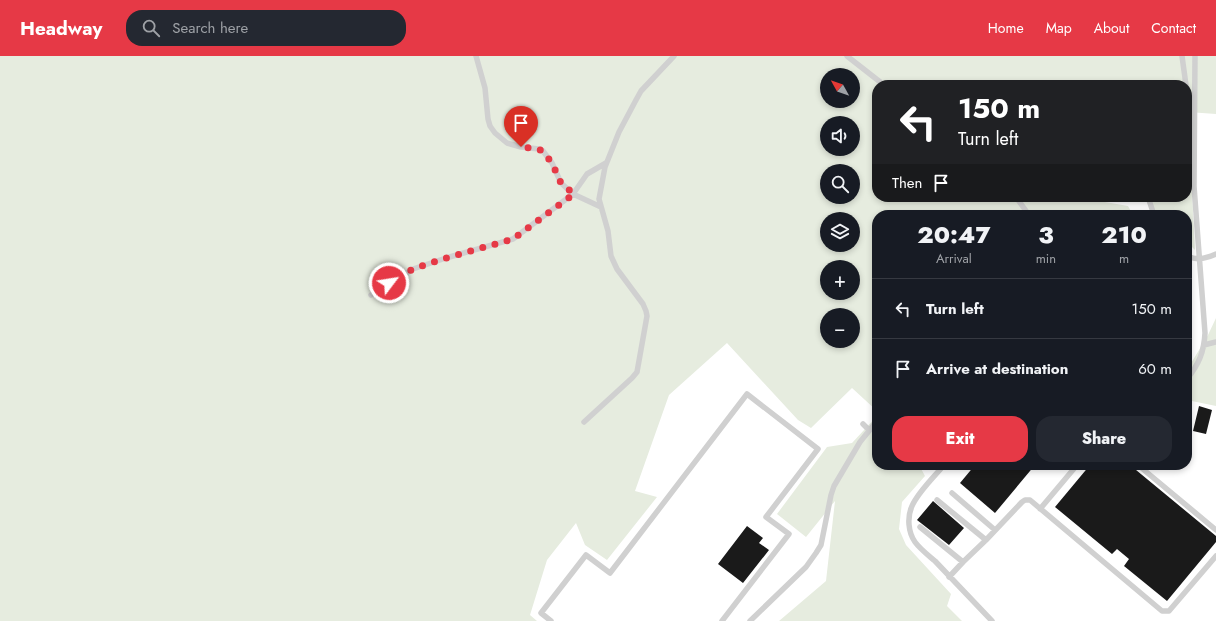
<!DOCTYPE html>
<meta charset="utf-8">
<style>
body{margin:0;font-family:Jost,sans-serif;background:#242831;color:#f1f3f6;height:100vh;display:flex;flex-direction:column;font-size:15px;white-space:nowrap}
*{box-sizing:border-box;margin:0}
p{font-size:13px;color:#9ea1a6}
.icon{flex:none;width:22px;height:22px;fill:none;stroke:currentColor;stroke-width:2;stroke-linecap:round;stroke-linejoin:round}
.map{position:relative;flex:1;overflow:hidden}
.panel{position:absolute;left:872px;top:154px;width:320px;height:260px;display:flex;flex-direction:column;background:#171b24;border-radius:16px;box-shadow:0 2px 6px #0003}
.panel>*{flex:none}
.top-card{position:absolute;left:872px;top:24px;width:320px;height:122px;border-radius:16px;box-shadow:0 2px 6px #0003;background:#202124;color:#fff;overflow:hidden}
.needle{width:26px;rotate:310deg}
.tools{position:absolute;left:820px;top:12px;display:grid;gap:8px}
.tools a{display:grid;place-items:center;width:40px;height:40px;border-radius:50%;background:#171b24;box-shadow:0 2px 6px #0003;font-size:20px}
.pin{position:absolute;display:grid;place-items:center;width:34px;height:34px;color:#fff;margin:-41px -17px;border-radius:50% 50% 50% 0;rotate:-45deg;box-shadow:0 0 4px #0007}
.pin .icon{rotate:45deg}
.me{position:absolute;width:44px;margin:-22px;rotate:59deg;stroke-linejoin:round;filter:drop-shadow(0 0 3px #0008)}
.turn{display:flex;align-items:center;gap:14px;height:84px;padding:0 20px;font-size:18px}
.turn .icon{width:52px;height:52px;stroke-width:2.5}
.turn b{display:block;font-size:28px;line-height:34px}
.then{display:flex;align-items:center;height:38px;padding:0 20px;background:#0003;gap:8px;font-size:15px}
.eta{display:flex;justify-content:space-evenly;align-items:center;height:68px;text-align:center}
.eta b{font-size:24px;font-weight:800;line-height:28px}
.cta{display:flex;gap:8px;margin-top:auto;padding:8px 20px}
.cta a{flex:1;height:46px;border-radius:16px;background:#e63946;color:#fff;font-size:16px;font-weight:800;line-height:46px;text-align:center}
.cta a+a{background:#242831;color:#f1f3f6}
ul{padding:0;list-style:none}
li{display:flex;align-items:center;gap:12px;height:60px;padding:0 20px;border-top:1px solid #363941}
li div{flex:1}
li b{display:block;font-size:15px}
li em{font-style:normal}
header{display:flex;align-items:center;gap:24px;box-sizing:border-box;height:56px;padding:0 20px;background:#e63946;color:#fff}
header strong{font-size:19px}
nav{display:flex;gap:22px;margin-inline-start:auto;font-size:14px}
.search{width:280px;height:36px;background:#242831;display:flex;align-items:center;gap:10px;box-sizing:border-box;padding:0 14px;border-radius:16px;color:#9ea1a6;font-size:15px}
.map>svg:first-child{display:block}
</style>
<header>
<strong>Headway</strong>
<div class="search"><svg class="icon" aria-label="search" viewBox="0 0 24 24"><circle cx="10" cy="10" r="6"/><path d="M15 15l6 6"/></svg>Search here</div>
<nav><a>Home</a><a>Map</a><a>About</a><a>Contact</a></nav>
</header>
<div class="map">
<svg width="1216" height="565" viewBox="0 0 1216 565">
<rect width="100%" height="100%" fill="#fff"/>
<path fill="#e6ecdf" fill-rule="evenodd" d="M 0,0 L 1216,0 L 1216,58 L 1188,56 L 1195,194 L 1187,186 L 1187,159 L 1160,159 L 1147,147 L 1146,141 L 1187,141 L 1187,29 L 877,29 L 877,141 L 1076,141 L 1128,150 L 1133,159 L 877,159 L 877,355 L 852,332 L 811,372 L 798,364 L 727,287 L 669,339 L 635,435 L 657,441 L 607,504 L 585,489 L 576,467 L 547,504 L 530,559 L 537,565 L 0,565 ZM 827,19 L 853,19 L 853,45 L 827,45 ZM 827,67 L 853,67 L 853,93 L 827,93 ZM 827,115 L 853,115 L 853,141 L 827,141 ZM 827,163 L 853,163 L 853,189 L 827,189 ZM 827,211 L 853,211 L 853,237 L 827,237 ZM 827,259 L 853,259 L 853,285 L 827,285 Z
M 1216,262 L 1216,350 L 1187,344 L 1187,314 L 1208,279 Z
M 877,360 L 877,409 L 919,409 L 925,420 L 902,446 L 899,473 L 906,489 L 951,538 L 947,550 L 962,565 L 779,565 L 826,525 L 835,445 L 806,481 L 777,458 L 827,391 L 852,387 Z"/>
<path fill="#1a1a1a" d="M 1199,350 L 1212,354 L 1206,378 L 1193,375 Z
M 975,409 L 1035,409 L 995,457 L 960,427 Z
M 1090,409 L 1130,409 L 1216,480 L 1216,486 L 1167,545 L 1124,510 L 1129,503 L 1117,493 L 1112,498 L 1055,451 Z
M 933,445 L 964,472 L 949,489 L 917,464 Z
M 747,470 L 763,482 L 759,487 L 769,494 L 743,527 L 718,508 Z"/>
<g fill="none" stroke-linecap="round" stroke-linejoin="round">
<path stroke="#d0d0d0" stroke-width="5.5" d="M 847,0 L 884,29
M 1182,0 L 1186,29
M 1187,32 L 1192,64
M 1016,141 L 1029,159
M 1148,141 L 1154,159
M 601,151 L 573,138 L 587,118 L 606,107
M 1187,199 C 1195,206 1207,202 1216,198
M 371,239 L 413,213 L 446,202 L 513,183 L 573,138 L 561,127 L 552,107 L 543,95 L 539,93 L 521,91 L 507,87 L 495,77 L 490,70 L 488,63 L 485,32 L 476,0
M 1204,289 L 1216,286
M 1187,323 C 1199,308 1204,296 1205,277 L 1194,130 L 1195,0
M 584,366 L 632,322 L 637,316 L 647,260 L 646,255 L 643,248 L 617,213 L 611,200 L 608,175 L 599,143 L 605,111 L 619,76 L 636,44 L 641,35 L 674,0
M 863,368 L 869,374
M 944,409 C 934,421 918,436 912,450 C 907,461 908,476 915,486 C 920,493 928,499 935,505 C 954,525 973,545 992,565
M 1138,409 L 1216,474
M 952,437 L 995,474
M 937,444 L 986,484
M 1040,453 L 1077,409
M 920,471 L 963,506
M 949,521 L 963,506 L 986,484 L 1022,446 L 1025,444 L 1030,444 L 1162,555 L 1169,555 L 1216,500
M 551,565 L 541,557 L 586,499 L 610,517 L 747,338 L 818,393 L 766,461 L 789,478 L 722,565
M 750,565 L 806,511 L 816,497 L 821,489 L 831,439 L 834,430 L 860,386 L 877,365"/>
</g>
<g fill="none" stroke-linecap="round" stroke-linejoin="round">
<path stroke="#e63946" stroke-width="7" stroke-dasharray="0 12.6" d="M 389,227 L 413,213 L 446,202 L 513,183 L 574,138 L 561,127 L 552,107 L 543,96 L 539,93 L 521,91"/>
</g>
</svg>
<div class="tools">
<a><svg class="needle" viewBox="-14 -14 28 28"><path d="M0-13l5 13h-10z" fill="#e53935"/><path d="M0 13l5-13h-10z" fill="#9ea1a6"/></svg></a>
<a><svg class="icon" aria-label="sound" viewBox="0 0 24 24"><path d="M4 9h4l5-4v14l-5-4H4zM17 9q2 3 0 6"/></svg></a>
<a><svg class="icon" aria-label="search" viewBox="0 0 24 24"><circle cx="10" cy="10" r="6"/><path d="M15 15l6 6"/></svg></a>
<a><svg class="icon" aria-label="layers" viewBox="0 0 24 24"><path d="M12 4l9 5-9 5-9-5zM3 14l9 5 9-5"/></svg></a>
<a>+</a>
<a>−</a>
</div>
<div class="pin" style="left:521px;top:91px;background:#d93025"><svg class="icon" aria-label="arrive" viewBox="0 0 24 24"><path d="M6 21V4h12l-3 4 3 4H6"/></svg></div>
<svg class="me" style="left:389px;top:227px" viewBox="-20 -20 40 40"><circle r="17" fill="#e63946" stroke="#fff" stroke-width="3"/><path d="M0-11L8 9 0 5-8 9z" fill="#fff"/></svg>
<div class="top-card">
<div class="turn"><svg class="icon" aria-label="left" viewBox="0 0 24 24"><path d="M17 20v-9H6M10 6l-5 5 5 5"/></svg><div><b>150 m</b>Turn left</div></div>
<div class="then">Then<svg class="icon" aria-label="arrive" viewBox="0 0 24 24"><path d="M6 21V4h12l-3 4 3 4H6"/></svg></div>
</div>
<section class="panel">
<div class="eta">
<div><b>20:47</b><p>Arrival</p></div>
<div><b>3</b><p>min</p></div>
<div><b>210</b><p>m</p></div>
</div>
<ul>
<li><svg class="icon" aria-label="left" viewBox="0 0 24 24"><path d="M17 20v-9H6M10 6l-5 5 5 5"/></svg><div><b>Turn left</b></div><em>150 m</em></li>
<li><svg class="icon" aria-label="arrive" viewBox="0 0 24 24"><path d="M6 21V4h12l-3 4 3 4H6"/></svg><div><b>Arrive at destination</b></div><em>60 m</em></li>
</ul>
<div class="cta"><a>Exit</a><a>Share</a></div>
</section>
</div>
